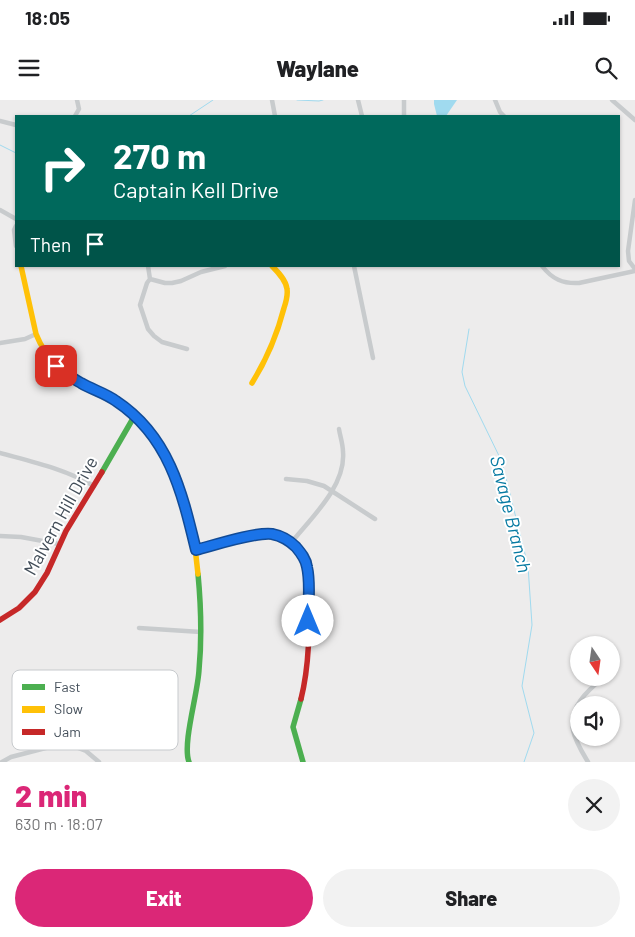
<!DOCTYPE html>
<meta charset="utf-8">
<style>
body{margin:0;font-family:Barlow,sans-serif;background:#f2f2f2;color:#202124;height:100vh;display:flex;flex-direction:column;font-size:19px;white-space:nowrap}
*{box-sizing:border-box;margin:0}
p{font-size:16px;color:#757577}
.icon{flex:none;width:28px;height:28px;fill:none;stroke:currentColor;stroke-width:2;stroke-linecap:round;stroke-linejoin:round}
.map{position:relative;height:662px;overflow:hidden}
.side{display:flex;flex-direction:column;background:#fff;flex:1}
.side>*{flex:none}
.hud{position:absolute;left:15px;top:15px;width:605px;height:152px;border-radius:0px;box-shadow:0 1px 4px #0004;background:#00695c;color:#fff;overflow:hidden}
.needle{width:32px;rotate:167deg}
.controls{position:absolute;left:570px;top:536px;display:grid;gap:10px}
.controls a{display:grid;place-items:center;width:50px;height:50px;border-radius:50%;background:#fff;box-shadow:0 1px 4px #0004;font-size:25px}
.pin{position:absolute;display:grid;place-items:center;width:42px;height:42px;color:#fff;margin:-21px;border-radius:10px;box-shadow:0 2px 8px #0006}
.me{position:absolute;width:55px;margin:-28px;rotate:0deg;stroke-linejoin:round;filter:drop-shadow(0 0 4px #0008)}
.turn{display:flex;align-items:center;gap:18px;height:105px;padding:0 15px;font-size:22px}
.turn .icon{width:65px;height:65px;stroke-width:2.5}
.turn b{display:block;font-size:35px;line-height:42px}
.then{display:flex;align-items:center;height:48px;padding:0 15px;background:#0003;gap:10px;font-size:19px}
.round{display:grid;place-items:center;flex:none;width:52px;height:52px;border-radius:26px;background:#f2f2f2}
.summary{display:flex;align-items:center;justify-content:space-between;height:85px;padding:0 15px}
h1{font-size:30px;font-weight:800;line-height:38px;color:#db2777}
.button{display:flex;gap:10px;margin-top:auto;padding:10px 15px}
.button a{flex:1;height:58px;border-radius:30px;background:#db2777;color:#fff;font-size:20px;font-weight:800;line-height:58px;text-align:center}
.button a+a{background:#f2f2f2;color:#202124}
.status{display:flex;justify-content:space-between;align-items:center;height:35px;padding:0 25px;background:#fff;direction:ltr}
.status svg{height:14px;fill:currentColor}
header{display:flex;justify-content:space-between;align-items:center;height:65px;padding:0 15px;background:#fff;font-size:22px;font-weight:800}
.map>svg:first-child{display:block}
</style>
<div class="status"><b>18:05</b><svg viewBox="0 0 49 12"><path d="M0 12V9h3v3zM5 12V6h3v6zM10 12V3h3v9zM15 12V0h3v12zM26 1h20v11H26zM47 4h2v5h-2z"/></svg></div>
<header><svg class="icon" aria-label="menu" viewBox="0 0 24 24"><path d="M4 6h16M4 12h16M4 18h16"/></svg>Waylane<svg class="icon" aria-label="search" viewBox="0 0 24 24"><circle cx="10" cy="10" r="6"/><path d="M15 15l6 6"/></svg></header>
<div class="map">
<svg width="635" height="662" viewBox="0 0 635 662">
<rect width="100%" height="100%" fill="#edecec"/>
<path fill="#a0daef" d="M 434,0 L 457,0 L 446,16 L 437,16 L 434,4 Z"/>
<g fill="none" stroke-linecap="round" stroke-linejoin="round">
<path stroke="#a0daef" stroke-width="1" d="M 297,0 L 319,1 L 323,0
M 189,16 L 213,0
M 0,45 L 16,53
M 469,229 L 462,272 L 465,286 L 502,362 L 528,466 L 532,525 L 522,586 L 534,633 L 524,662"/>
<path stroke="#c8cbcd" stroke-width="4.5" d="M 272,0 L 275,16
M 358,0 L 362,16
M 495,0 L 500,12 L 504,16
M 612,0 L 635,20
M 75,16 L 79,9 L 77,0
M 404,16 L 404,0
M 0,21 L 16,25
M 635,100 L 628,151 L 629,161 L 635,169
M 0,110 L 16,119
M 16,126 L 14,130 L 16,146
M 148,166 L 150,179 L 147,183 L 140,205 L 148,229 L 154,236 L 162,242 L 187,249
M 354,166 L 373,258
M 542,166 C 552,179 563,184 579,183 L 635,171
M 150,179 L 165,183 L 172,183 L 181,181 L 201,172 L 225,166
M 0,243 L 25,239 L 36,234
M 0,353 C 33,362 65,369 94,386
M 286,379 L 307,381 L 324,386 L 375,419
M 0,436 L 21,437 L 59,444
M 291,443 C 311,418 346,386 343,352 C 343,344 340,336 339,329
M 139,528 L 201,532
M 611,567 L 615,553
M 2,662 L 11,657 L 61,644 L 73,646 L 86,651 L 99,662
M 588,662 C 582,652 575,641 573,630 C 568,608 588,590 603,578"/>
<path stroke="#4caf50" stroke-width="5.5" d="M 102,372 L 135,315
M 301,599 L 293,627 L 303,662
M 189,662 C 182,644 198,593 199,570 C 202,538 201,506 198,474"/>
<path stroke="#ffc107" stroke-width="5.5" d="M 21,166 L 36,234 C 46,260 67,276 91,289 C 102,294 112,298 122,305 C 128,309 133,315 138,321 C 177,361 193,419 198,474
M 252,283 C 267,259 277,235 284,208 C 286,202 288,195 287,189 C 286,180 278,172 272,166"/>
<path stroke="#c62828" stroke-width="5.5" d="M 196,450 L 257,435 L 269,434 L 275,435 L 287,440 L 301,453 L 307,464 L 309,476 C 309,517 311,559 301,599
M 0,520 L 19,508 L 35,492 L 47,473 L 66,431 L 102,372"/>
</g>
<g fill="none" stroke-linecap="round" stroke-linejoin="round">
<g stroke="#114b97" stroke-width="12">
<path id="route" d="M 56,266 C 64,272 73,279 81,283 C 93,290 105,293 116,301 C 169,336 182,392 196,450 C 215,445 254,432 272,434 C 282,436 289,440 296,447 C 301,453 306,459 307,467 C 311,484 308,504 308,521"/>
</g>
<use href="#route" stroke="#1a73e8" stroke-width="9"/>
</g>
<g text-anchor="middle" stroke-width="4" stroke-linejoin="round" paint-order="stroke">
<g font-size="18" fill="#434e59" stroke="#fff">
<text transform="translate(61 416) rotate(-61)" y="6">Malvern Hill Drive</text>
</g>
<g font-size="19" font-style="italic" fill="#067aa2" stroke="#fff">
<text transform="translate(511 414) rotate(76)" y="7">Savage Branch</text>
</g>
</g>
<rect x="12" y="570" width="166" height="80" rx="8" fill="#fff" stroke="#c7cacd" stroke-width="1"/>
<rect x="22" y="584" width="23" height="6" fill="#4caf50"/>
<rect x="22" y="606" width="23" height="7" fill="#ffc107"/>
<rect x="22" y="629" width="23" height="6" fill="#c62828"/>
<g font-size="14" fill="#434e59">
<text x="54" y="592">Fast</text>
<text x="54" y="614">Slow</text>
<text x="54" y="637">Jam</text>
</g>
</svg>
<div class="controls">
<a><svg class="needle" viewBox="-14 -14 28 28"><path d="M0-13l5 13h-10z" fill="#e53935"/><path d="M0 13l5-13h-10z" fill="#757577"/></svg></a>
<a><svg class="icon" aria-label="sound" viewBox="0 0 24 24"><path d="M4 9h4l5-4v14l-5-4H4zM17 9q2 3 0 6"/></svg></a>
</div>
<div class="pin" style="left:56px;top:266px;background:#d93025"><svg class="icon" aria-label="arrive" viewBox="0 0 24 24"><path d="M6 21V4h12l-3 4 3 4H6"/></svg></div>
<svg class="me" style="left:308px;top:521px" viewBox="-20 -20 40 40"><circle r="19" fill="#fff"/><path d="M0-13L10 11 0 6-10 11z" fill="#1a73e8"/></svg>
<div class="hud">
<div class="turn"><svg class="icon" aria-label="right" viewBox="0 0 24 24"><path d="M7 20v-9h11M14 6l5 5-5 5"/></svg><div><b>270 m</b>Captain Kell Drive</div></div>
<div class="then">Then<svg class="icon" aria-label="arrive" viewBox="0 0 24 24"><path d="M6 21V4h12l-3 4 3 4H6"/></svg></div>
</div>
</div>
<section class="side">
<div class="summary"><div><h1>2 min</h1><p>630 m · 18:07</p></div><a class="round"><svg class="icon" aria-label="close" viewBox="0 0 24 24"><path d="M6 6l12 12M18 6L6 18"/></svg></a></div>
<div class="button"><a>Exit</a><a>Share</a></div>
</section>
